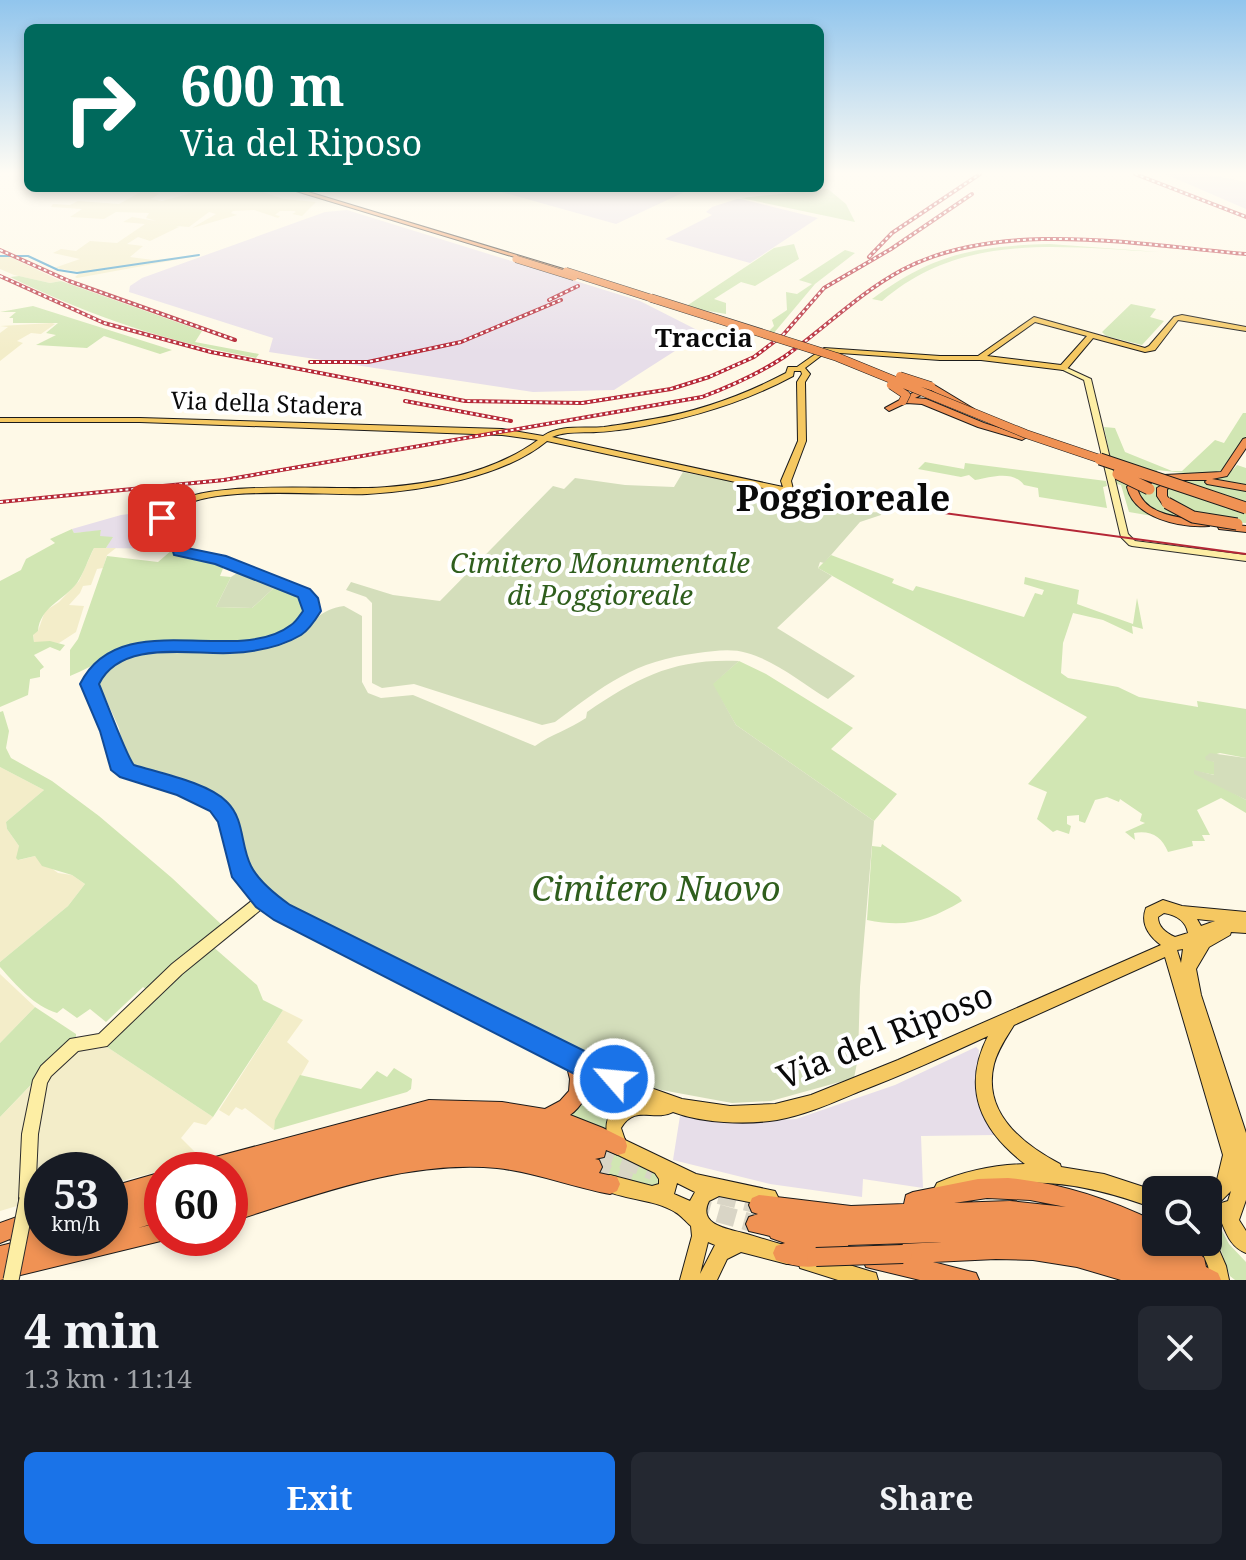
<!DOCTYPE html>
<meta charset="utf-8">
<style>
body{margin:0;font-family:"Noto Serif",serif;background:#242831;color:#f1f3f6;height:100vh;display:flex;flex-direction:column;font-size:30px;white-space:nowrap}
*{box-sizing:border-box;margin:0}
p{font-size:26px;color:#9ea1a6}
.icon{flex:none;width:44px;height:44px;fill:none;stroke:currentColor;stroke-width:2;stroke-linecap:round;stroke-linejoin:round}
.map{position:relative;height:1280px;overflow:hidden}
.side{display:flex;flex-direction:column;background:#171b24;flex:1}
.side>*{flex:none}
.banner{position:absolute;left:24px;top:24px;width:800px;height:168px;border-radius:12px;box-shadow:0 4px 12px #0003;background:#00695c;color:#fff;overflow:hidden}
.buttons{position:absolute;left:1142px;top:1176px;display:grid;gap:16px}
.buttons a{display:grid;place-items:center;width:80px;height:80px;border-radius:12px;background:#171b24;box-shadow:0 4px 12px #0003;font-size:40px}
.speed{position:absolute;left:24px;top:1152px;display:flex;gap:16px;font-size:40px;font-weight:700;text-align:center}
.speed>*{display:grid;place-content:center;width:104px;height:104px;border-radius:50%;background:#171b24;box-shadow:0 4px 12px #0003;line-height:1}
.speed small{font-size:20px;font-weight:400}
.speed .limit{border:12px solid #d22;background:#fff;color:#111}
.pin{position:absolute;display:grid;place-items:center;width:68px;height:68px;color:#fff;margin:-34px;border-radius:16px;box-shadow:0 4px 12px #0006}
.me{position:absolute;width:88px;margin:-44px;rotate:297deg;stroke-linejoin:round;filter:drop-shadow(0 0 6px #0008)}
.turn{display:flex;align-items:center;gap:28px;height:168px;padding:0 24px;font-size:36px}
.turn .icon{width:104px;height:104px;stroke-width:2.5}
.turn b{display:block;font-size:56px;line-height:68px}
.round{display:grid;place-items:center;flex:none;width:84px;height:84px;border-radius:12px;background:#242831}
.summary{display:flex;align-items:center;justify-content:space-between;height:136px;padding:0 24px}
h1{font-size:48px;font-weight:700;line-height:60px}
.primary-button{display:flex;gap:16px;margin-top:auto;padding:16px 24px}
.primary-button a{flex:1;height:92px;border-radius:12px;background:#1a73e8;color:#fff;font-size:32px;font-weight:700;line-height:92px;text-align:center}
.primary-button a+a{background:#242831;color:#f1f3f6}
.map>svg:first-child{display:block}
</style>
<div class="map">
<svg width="1246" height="1280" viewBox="0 0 1246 1280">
<rect width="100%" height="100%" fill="#fef9e7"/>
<path fill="#e7dee9" d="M 1165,174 L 1207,174 L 1246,182 L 1246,209 Z
M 487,188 L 693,188 L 616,224 Z
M 737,199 L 741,199 L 818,218 L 750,263 L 665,239 L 712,215 L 706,212 L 712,207 Z
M 347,210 L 640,301 L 703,333 L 614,390 L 533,392 L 269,352 L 273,338 L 129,292 L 130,286 L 142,278 L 325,212 Z
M 162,510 L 155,523 L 157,528 L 172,539 L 171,549 L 106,548 L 109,543 L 99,537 L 101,531 L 74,533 L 72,529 L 121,515 Z
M 976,1047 L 979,1050 L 976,1090 L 995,1135 L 921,1136 L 923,1188 L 863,1179 L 862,1197 L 770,1184 L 673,1160 L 680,1116 L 735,1122 L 796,1119 L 895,1085 Z"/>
<path fill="#f3edc9" d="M 142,188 L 155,189 L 151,192 L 159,194 L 151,199 L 162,201 L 210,188 L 250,188 L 284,199 L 316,202 L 302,216 L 292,214 L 296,212 L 294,211 L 280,211 L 275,215 L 280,216 L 278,218 L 254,210 L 233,211 L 231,213 L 237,215 L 192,228 L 216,214 L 209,212 L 189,227 L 176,226 L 179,227 L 150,241 L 138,237 L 127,244 L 143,246 L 130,257 L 153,260 L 197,256 L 77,278 L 75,277 L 81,272 L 54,268 L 80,259 L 53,253 L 61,249 L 76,251 L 90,241 L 117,243 L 145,224 L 123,222 L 132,217 L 156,221 L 146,218 L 149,213 L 116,212 L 104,219 L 70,217 L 82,209 L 51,207 L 53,204 L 70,205 L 78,201 L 119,204 L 146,189 Z
M 0,256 L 8,256 L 61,281 L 50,283 L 14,275 L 0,269 Z
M 52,323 L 55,324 L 41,334 L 31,333 L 17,341 L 23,343 L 0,361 L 0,333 L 8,327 L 0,326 Z
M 94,548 L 116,548 L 107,555 L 103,568 L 97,569 L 91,585 L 83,586 L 80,593 L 69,605 L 84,606 L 76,632 L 59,643 L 34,642 L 33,634 L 38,631 L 45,611 L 59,602 L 79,581 Z
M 0,767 L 44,790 L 6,822 L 7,829 L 19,846 L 19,860 L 35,856 L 58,873 L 72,875 L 85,884 L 68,906 L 0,962 Z
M 0,974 L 35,1007 L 0,1043 Z
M 283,1010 L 303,1020 L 287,1042 L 309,1061 L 276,1120 L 274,1130 L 245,1108 L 242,1110 L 236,1107 L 229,1116 L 219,1110 Z
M 104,1045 L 213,1117 L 206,1125 L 194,1122 L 181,1138 L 203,1160 L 110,1184 L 110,1170 L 42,1170 L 42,1200 L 31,1203 L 32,1134 L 48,1074 L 78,1048 L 99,1049 Z
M 37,1079 L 23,1152 L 17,1206 L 0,1211 L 0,1117 Z"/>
<path fill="#d1e6b3" d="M 828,189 L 846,204 L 855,222 L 741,198 Z
M 794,244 L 799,259 L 755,286 L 741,282 L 714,299 L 726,303 L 726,314 L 685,307 L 774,248 Z
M 1050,244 L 1159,252 C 1058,247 962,232 882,301 L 872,299 C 933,254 974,246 1050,244 Z
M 845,250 L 855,253 L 815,284 L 773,334 L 767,333 L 774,326 L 772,320 L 787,310 L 786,292 L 797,294 L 812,284 L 799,280 Z
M 19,276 L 50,283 L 61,281 L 202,331 L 195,342 L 259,354 L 256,358 C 162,340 97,319 10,277 Z
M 1131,304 L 1156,309 L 1150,317 L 1164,321 L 1142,345 L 1106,336 L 1102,332 Z
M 33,306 L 172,350 L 160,354 L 104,336 L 87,348 L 36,345 L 56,335 L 46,333 L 58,323 L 13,323 L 13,318 L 9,318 L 16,312 L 0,312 Z
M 1243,413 L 1246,413 L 1246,436 L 1224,470 L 1203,475 L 1157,470 L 1158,473 L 1199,477 L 1144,476 L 1137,478 L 1129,491 C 1134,504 1141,509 1154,511 L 1136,495 L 1140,482 C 1169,478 1220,489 1237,465 L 1246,468 L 1246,523 L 1170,519 L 1129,512 L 1121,485 L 1116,484 L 1104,427 L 1115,428 L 1125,452 L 1172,471 L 1182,471 L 1215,440 L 1224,443 Z
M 925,462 L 964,469 L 965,463 L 1106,481 L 1107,486 L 1103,487 L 1107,508 L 1039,497 L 1038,488 L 1024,485 C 1013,470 991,477 975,480 L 969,475 L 961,477 L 918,469 Z
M 72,529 L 74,533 L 101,530 L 100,536 L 113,537 L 106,548 L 94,548 C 88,559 84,573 77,583 C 63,601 40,607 38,631 L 33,635 L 34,642 L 50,641 L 65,645 L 60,651 L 50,647 L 34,655 L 44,667 L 40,670 L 40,677 L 30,679 L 28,695 L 0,707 L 0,581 L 21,570 L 26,559 L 55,543 L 50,539 Z
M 172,550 C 184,561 208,560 224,566 L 220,576 L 231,577 L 216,607 L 252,608 L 276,586 L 299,598 L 303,615 C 274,659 192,635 150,643 C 121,648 96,665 70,676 L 70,650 L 78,639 L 107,556 L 158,562 Z
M 831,555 L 894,579 L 892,583 L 913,591 L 916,586 L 1024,617 L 1035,593 L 1042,595 L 1044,590 L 1024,584 L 1025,577 L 1079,590 L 1077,604 L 1133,624 L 1137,598 L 1143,629 L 1132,626 L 1133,634 L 1103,620 L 1073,613 L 1063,643 L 1061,673 L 1068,678 L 1118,687 L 1139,697 L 1198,707 L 1197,701 L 1246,709 L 1246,758 L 1220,753 L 1206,757 L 1214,762 L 1215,775 L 1194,771 L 1246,800 L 1246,813 L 1221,798 L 1197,810 L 1210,835 L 1202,835 L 1205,841 L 1192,841 L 1193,846 L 1168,852 C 1162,837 1151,830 1134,833 L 1135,840 L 1125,832 L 1145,823 L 1140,821 L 1142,814 L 1120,799 L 1119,802 L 1107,797 L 1095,800 L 1085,823 L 1079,821 L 1079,815 L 1067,816 L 1067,824 L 1071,826 L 1069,834 L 1057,830 L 1053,832 L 1037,819 L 1047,792 L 1028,784 L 1087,717 L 818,568 Z
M 739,661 L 766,674 L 853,728 L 831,749 L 897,794 L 874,821 L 736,725 L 712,684 Z
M 3,711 L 9,731 L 6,748 L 11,758 L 52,781 L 99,816 L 172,878 L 222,925 L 147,990 L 143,987 L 106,1022 L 90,1009 L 77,1018 L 63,1008 L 57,1013 C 34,1006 17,986 0,967 L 0,962 L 68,906 L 85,884 L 72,875 L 42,866 L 35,856 L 18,860 L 16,858 L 19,846 L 7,829 L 6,822 L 44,790 L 0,767 L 0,712 Z
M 882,844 L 959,897 L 962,901 C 928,921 907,928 867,920 L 872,846 L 881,847 Z
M 211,945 L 257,985 L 263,1000 L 283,1010 L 213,1117 L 104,1045 Z
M 35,1007 L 76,1034 L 76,1038 L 0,1117 L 0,1043 Z
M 394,1068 L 412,1079 L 411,1089 L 407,1092 L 274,1130 L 275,1120 L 300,1075 L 361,1089 L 377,1071 L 387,1077 Z
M 585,1081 L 626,1102 L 607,1132 L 568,1116 Z
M 610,1148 L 624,1160 L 660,1174 L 660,1188 L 587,1173 L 596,1163 L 599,1149 Z
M 1219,1225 L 1229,1244 L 1246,1262 L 1246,1280 L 1235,1280 L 1230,1276 L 1221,1250 L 1208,1229 Z"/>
<path fill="#d4debb" d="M 683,472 C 712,478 747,481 774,493 C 805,507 845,514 882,512 L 881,515 L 860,522 L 824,563 L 820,562 L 818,568 L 832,576 L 777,628 L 855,676 L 828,699 C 803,684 776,661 747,653 C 731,648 714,651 698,653 C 633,661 605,685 555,722 L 542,725 L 414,684 L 382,688 L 372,683 L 372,603 L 366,597 L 346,590 L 351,582 L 393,595 L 440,601 L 553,486 L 564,489 L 575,478 L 625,485 L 674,487 Z
M 237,573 L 276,586 L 252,608 L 216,607 L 231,577 Z
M 344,606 L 362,616 L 362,682 L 368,693 L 381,698 L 413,695 L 535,746 C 552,734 570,729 586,718 L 587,712 C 638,677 675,658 739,661 L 713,684 L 736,725 L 874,821 L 860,987 L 858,1058 L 854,1078 L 771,1101 L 732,1103 L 656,1089 L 272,897 C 263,886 252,875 247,861 C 239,843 243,817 228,803 C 199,777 149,782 125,758 L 119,728 L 98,682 C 110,637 205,654 239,651 C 258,649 282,644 298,634 C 317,621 318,610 344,606 Z
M 1210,753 L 1246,758 L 1246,800 L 1194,774 L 1194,770 L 1214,775 L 1214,762 L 1206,760 L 1205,757 Z"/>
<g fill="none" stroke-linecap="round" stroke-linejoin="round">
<path stroke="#3797c9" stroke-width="2" d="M 0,256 L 28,256 L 58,270 L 77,273 L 199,255"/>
<path stroke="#d9d5c6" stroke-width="18" stroke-dasharray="18 9" stroke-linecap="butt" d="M 597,1150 L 653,1171
M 592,1167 L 630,1182
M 719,1195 L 759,1205
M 692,1206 L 756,1224"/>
<g stroke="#2c2c2c" stroke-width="2">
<path id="secondary" d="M 1061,367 L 1065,367 L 1091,379 L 1128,534 L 1135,541 L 1246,555 L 1246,561 L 1132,546 L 1129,545 L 1121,537 L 1084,380 L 1061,369 Z
M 264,893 L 269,895 L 270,899 L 269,903 L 182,974 L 107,1046 L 78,1051 L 51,1076 L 47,1083 L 38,1134 L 35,1199 L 33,1205 L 27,1207 L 21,1205 L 19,1199 L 22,1134 L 33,1080 L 41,1066 L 70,1039 L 99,1034 L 172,964 L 259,895 Z"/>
</g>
<g stroke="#1b1b1b" stroke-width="2">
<path id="primary" d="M 1182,315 L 1246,327 L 1246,331 L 1178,320 L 1155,350 L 1145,352 L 1093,338 L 1066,370 L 1063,370 L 981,360 L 940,360 L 826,352 L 805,368 L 810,374 L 805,382 L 806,441 L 791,481 L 793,489 L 786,493 L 547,441 C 504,477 422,491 367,494 C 324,496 204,483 174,512 C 171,515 169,518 166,522 L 182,536 L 185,549 L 224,557 L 308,591 L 316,606 C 315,615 313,621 306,628 C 257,679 120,618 95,684 L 116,731 L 125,762 L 131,767 C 153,774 211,789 225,804 C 242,823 236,849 247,869 C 256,885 273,897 287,908 L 648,1087 L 682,1099 L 730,1106 L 775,1104 L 811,1095 L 898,1060 L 1161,945 C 1149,936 1140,924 1146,908 L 1163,900 L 1182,906 L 1246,912 L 1246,933 L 1231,932 L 1230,935 L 1209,947 L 1196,969 L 1201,995 L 1246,1133 L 1246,1200 L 1239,1220 L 1246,1231 L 1246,1253 C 1231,1247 1227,1235 1221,1221 L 1208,1225 L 1207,1190 L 1217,1180 L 1223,1155 L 1165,957 L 1014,1025 C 1006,1038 998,1049 994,1064 C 982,1112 1022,1144 1060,1164 L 1061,1167 L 1104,1174 L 1156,1191 L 1156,1209 C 1081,1181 1020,1172 943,1198 L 937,1195 L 934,1189 L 937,1183 C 965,1171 994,1165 1025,1164 C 981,1130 961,1089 988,1036 C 945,1056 902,1075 858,1092 C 832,1103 805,1115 777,1120 C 746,1125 702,1123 673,1112 C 653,1122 635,1104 621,1128 L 625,1140 L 696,1174 L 775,1191 L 778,1197 L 775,1203 L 769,1206 L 719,1196 L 709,1201 C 697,1225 728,1229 743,1233 C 758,1237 772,1242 787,1246 L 794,1248 L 796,1255 L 794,1262 L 787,1264 L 741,1252 L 727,1259 L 717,1280 L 680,1280 L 692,1236 L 691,1226 C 686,1222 681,1215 675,1212 C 654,1199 626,1200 604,1190 L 601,1184 L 604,1178 L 610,1175 L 652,1186 L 659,1184 L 659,1179 L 655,1173 L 612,1152 C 601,1126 605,1105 636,1098 L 277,918 L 259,903 L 235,874 L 222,821 L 213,809 L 180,793 L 123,774 L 115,767 L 104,731 L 83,684 C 93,658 122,647 148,643 C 193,636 263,659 298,623 C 307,614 307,605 300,595 L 217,562 L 176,553 L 172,537 L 156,522 C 160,517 163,511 168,507 C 203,477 337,492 387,487 C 438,483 496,471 538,440 L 502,435 L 140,422 L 0,422 L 0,418 L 140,418 L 502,429 L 543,436 C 561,424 584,429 604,427 C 620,425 636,422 653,419 C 700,411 744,395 786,373 L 788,367 L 797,367 L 824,348 L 940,356 L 978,356 L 1034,317 L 1145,348 L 1149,346 L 1174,317 ZM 1035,322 L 1087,336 L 1061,365 L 987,356 ZM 794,371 L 801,371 L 802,374 L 797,382 L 798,441 L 781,481 L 783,487 L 552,437 C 566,431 581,433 596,432 C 606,432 616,430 627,429 C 685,420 741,404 793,376 ZM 1164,913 C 1176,915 1186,921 1188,933 L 1175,937 C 1166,933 1158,927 1158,917 ZM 1197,919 L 1215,921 L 1201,926 ZM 1183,949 L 1181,963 L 1177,950 ZM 677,1183 L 695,1192 L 690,1201 L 674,1194 ZM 1231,1191 L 1228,1201 L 1218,1204 ZM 708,1242 L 715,1245 L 700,1274 Z
M 1208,1233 L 1213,1236 L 1226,1266 L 1229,1280 L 1211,1280 L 1208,1266 L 1198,1242 L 1208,1242 Z
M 807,1252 L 869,1271 L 876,1273 L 878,1280 L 838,1280 L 800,1268 L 798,1261 L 800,1254 Z"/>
</g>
<g stroke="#1b1b1b" stroke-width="2">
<path id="highway" d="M 286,188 L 295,188 L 570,271 L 564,272 Z
M 931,383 L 974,409 L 970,412 L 967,411 L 931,390 L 915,398 L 926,399 L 984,423 L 1027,437 L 1022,440 L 978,427 L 922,404 L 906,403 L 889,411 L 885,408 Z
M 1246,438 L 1246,448 L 1227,476 L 1212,479 L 1246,485 L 1246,491 L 1207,484 L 1205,482 L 1207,480 L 1179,480 L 1178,483 L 1167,489 L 1167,496 L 1172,503 L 1167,506 L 1163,505 L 1157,496 L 1157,488 L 1170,480 L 1151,481 L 1137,488 C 1145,518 1184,517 1209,522 L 1210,524 L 1209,526 C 1180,528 1134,518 1127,487 C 1132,481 1139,478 1146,476 L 1221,472 L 1243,439 Z
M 1223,524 L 1246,526 L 1246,532 L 1219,529 L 1218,527 L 1219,525 Z
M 574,1050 L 580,1053 C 590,1076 592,1099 570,1115 L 603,1128 L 625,1139 L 627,1146 L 625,1153 L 618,1155 L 606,1150 L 604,1157 L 595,1159 L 599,1160 L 602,1167 L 599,1173 L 617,1177 L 620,1184 L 617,1191 L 610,1194 C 572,1187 535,1172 497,1168 C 405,1160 316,1195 230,1222 L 230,1170 L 194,1170 L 197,1163 L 204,1160 L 429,1100 L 502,1102 L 545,1109 L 560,1101 L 569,1091 L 570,1079 L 565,1059 L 568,1053 Z
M 162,1172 L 162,1221 L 138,1228 L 162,1222 L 162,1238 L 169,1239 L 0,1280 L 0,1246 L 12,1243 L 10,1239 L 0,1243 L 0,1223 L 42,1208 L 42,1238 L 75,1238 L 73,1243 L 95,1238 L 110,1238 L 110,1187 Z
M 1008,1178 C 1060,1183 1109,1199 1156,1222 L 1156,1242 L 1162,1244 L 1161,1242 L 1186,1242 L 1204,1258 L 1206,1267 L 1218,1273 L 1221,1280 L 1121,1280 L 1077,1267 L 1033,1260 L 996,1259 L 933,1262 L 976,1273 L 979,1280 L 920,1280 L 866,1267 L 863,1260 L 866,1253 L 873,1250 L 893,1254 L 896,1247 L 903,1244 L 942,1242 L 848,1245 L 850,1251 L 847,1258 L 840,1261 L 826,1257 L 823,1264 C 810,1270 789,1265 776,1260 L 773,1253 L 776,1246 L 785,1243 L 771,1238 L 770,1236 L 749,1231 L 746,1224 L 749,1217 L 758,1214 L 752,1212 L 749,1205 L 752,1198 L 759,1195 L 851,1206 L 904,1204 L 906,1195 L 913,1192 L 978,1179 ZM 987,1198 L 1030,1200 L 1066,1207 L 1010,1201 L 954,1203 Z"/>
</g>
<use href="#secondary" fill="#fdeea4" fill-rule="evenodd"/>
<use href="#primary" fill="#f5c861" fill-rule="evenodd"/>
<use href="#highway" fill="#f09254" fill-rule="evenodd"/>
<path stroke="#b52736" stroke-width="2" d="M 892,506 L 1246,554"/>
<g stroke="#b52736" stroke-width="4">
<path id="rail" d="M 1135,174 L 1246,217
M 0,250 L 69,281 L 235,340
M 869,257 L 892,233 L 980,174
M 0,276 L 104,323 L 211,352 L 465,401 L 582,403 L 671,389 L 709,377 L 754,357 L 783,335 L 824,288 L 891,249 L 972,194
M 549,300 L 578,286
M 310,362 L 368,362 L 461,342 L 561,300
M 405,401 L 511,421
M 0,502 L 224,480 L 702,397 C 731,386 758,374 784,357 C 824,329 859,293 902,270 C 1000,218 1140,245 1246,254"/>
</g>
<use href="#rail" stroke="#fff" stroke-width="2" stroke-dasharray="3" stroke-linecap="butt"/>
<g stroke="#2c2c2c" stroke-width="17" stroke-linecap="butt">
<path id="secondary-bridge" d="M 11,1280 L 27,1199"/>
</g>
<g stroke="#1b1b1b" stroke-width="8" stroke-linecap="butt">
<path id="highway-bridge-far3" d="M 516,259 L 574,277
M 566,271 L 657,300"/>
</g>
<g stroke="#1b1b1b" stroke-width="9" stroke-linecap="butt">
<path id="highway-bridge-far2" d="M 651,298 L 837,357 L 1026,434 L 1106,461
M 900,376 L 931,386
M 891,385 L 906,395 L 903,401"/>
</g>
<g stroke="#1b1b1b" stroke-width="13" stroke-linecap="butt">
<path id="highway-bridge-far1" d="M 1100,459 L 1246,508
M 1118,474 L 1149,489
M 1167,503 L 1193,517 L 1237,524"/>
</g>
<g stroke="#1b1b1b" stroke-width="20" stroke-linecap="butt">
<path id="highway-bridge" d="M 816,1257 L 903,1254"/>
</g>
<use href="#secondary-bridge" stroke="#fdeea4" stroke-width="15"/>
<use href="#highway-bridge-far3" stroke="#f09254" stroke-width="7"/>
<use href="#highway-bridge-far2" stroke="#f09254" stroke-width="8"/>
<use href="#highway-bridge-far1" stroke="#f09254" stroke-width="11"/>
<use href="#highway-bridge" stroke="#f09254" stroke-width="18"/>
</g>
<linearGradient id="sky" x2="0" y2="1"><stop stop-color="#91c5ed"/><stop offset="0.49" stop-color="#fffcf4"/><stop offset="1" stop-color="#fffcf4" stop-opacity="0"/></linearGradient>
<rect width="1246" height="353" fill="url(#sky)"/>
<path fill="#1a73e8" stroke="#114b97" stroke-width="2" d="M 162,513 L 168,514 L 172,525 L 185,536 L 187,548 L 226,556 L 310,589 L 318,598 L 321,611 C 316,619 309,630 301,635 C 281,647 253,652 230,653 C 191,655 121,639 99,684 C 105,698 128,760 134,765 C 160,773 209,783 227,802 C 245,820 240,844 251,866 C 259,882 276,895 290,905 L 623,1070 L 627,1079 L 623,1089 L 614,1093 L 604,1089 L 274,920 L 256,907 L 232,877 L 218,822 L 210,811 L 177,795 L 120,777 L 111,770 L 100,731 L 80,684 C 120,604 237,667 291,625 C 296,622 300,615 303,611 L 298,597 L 215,564 L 174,555 L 169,538 L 159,530 L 154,518 Z"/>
<g text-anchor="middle" stroke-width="8" stroke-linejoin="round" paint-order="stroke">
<g font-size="24" fill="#0a0a0a" stroke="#fff">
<text transform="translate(267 404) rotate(2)" y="8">Via della Stadera</text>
</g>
<g font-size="26" font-weight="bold" fill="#0a0a0a" stroke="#fff">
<text x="704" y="347">Traccia</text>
</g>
<g font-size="28" font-style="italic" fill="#2f5e1d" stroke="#fff">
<text x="600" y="573">Cimitero Monumentale<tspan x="600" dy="32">di Poggioreale</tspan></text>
</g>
<g font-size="34" font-style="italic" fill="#2f5e1d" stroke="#fff">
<text x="656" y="901">Cimitero Nuovo</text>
</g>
<g font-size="34" fill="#0a0a0a" stroke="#fff">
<text transform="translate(885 1036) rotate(-22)" y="12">Via del Riposo</text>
</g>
<g font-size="36" font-weight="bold" fill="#0a0a0a" stroke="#fff">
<text x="843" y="511">Poggioreale</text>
</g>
</g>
</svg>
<div class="buttons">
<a><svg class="icon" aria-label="search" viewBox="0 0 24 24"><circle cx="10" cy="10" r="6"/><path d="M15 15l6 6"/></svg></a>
</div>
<div class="speed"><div>53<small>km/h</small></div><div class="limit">60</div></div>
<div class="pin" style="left:162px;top:518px;background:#d93025"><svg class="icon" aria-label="arrive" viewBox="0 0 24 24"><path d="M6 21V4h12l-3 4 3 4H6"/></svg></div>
<svg class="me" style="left:614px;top:1079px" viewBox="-20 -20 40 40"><circle r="17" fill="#1a73e8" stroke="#fff" stroke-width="3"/><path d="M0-11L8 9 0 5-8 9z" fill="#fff"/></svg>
<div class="banner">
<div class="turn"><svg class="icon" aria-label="right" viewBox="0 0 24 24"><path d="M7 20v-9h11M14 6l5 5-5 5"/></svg><div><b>600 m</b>Via del Riposo</div></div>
</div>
</div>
<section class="side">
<div class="summary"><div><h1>4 min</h1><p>1.3 km · 11:14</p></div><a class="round"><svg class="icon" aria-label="close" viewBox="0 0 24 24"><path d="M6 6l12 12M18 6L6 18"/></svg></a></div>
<div class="primary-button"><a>Exit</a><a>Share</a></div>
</section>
